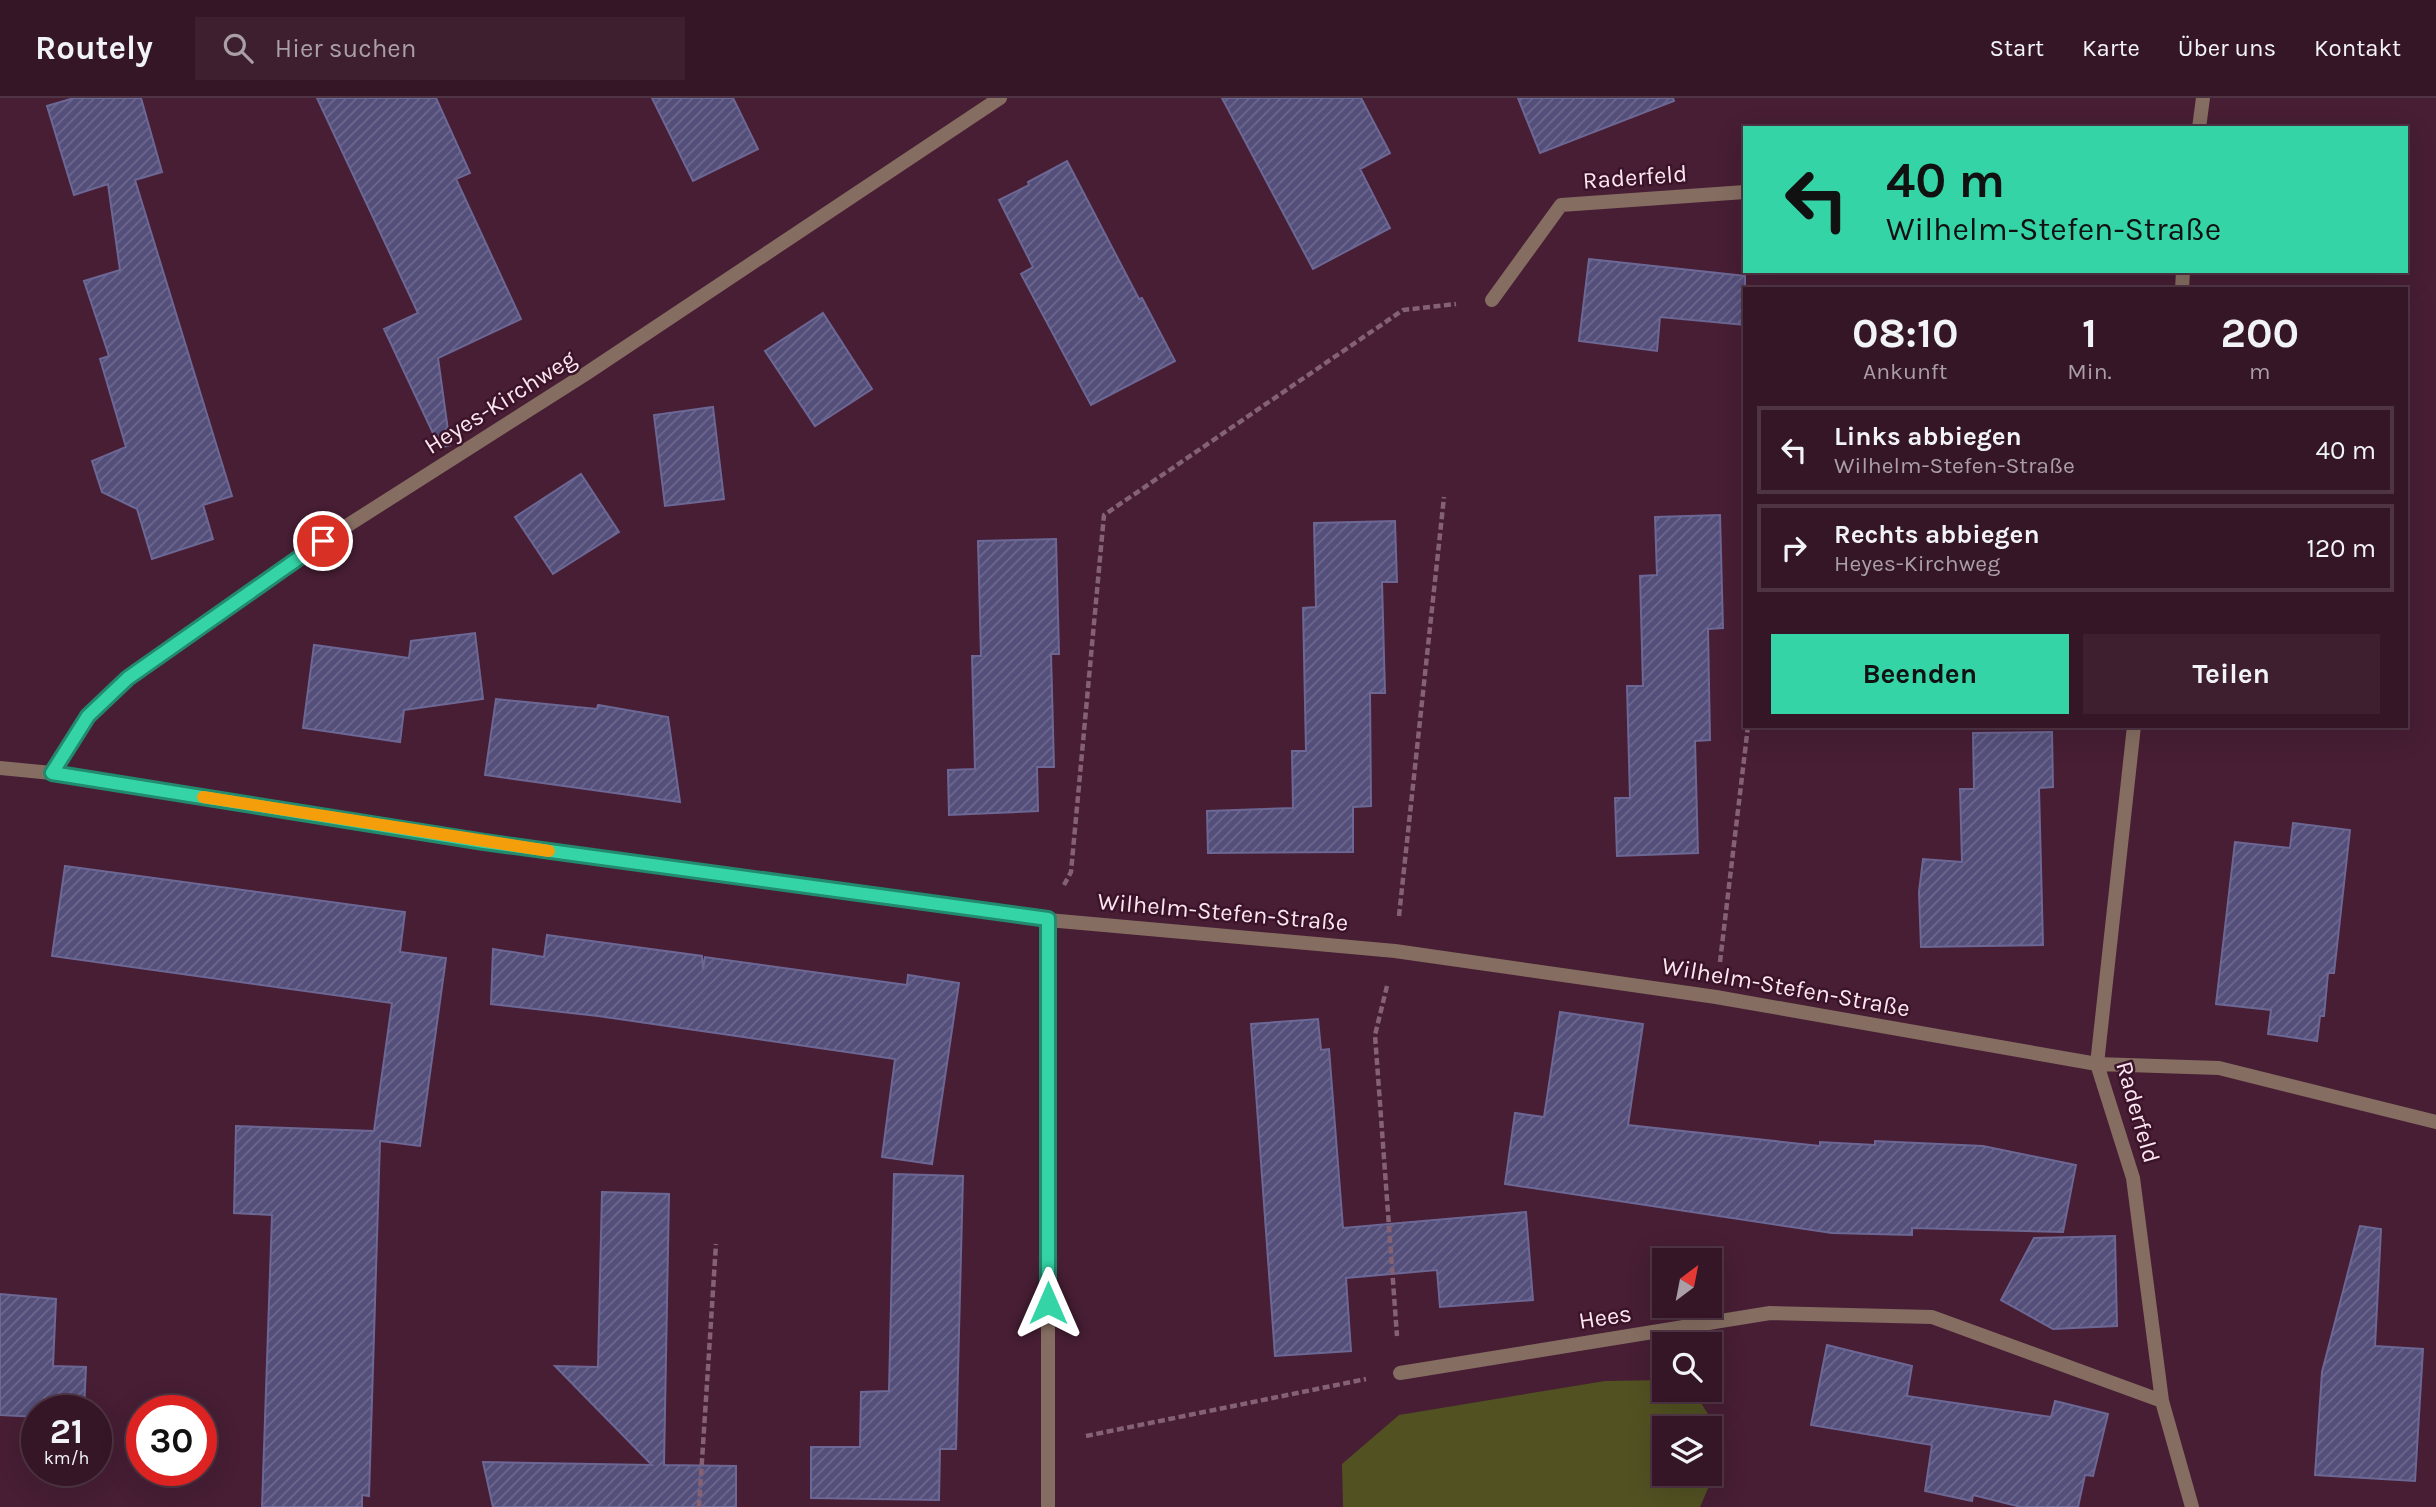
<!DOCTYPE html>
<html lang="de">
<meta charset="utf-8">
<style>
body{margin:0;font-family:Karla,sans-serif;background:#3d1f2f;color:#f1f3f6;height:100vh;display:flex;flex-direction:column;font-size:26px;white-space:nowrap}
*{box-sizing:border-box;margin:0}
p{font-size:23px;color:#aa9fa7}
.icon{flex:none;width:38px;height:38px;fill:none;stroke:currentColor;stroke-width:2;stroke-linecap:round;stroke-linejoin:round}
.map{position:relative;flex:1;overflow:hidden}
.side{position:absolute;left:1743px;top:189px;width:665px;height:441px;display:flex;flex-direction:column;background:#351627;border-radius:0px;box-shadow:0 7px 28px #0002,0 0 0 2px #4f3544}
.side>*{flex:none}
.guide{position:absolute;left:1743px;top:28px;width:665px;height:147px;border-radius:0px;box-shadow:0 7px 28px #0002,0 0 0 2px #4f3544;background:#35d4a7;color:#111;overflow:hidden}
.needle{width:46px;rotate:32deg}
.buttons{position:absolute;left:1652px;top:1150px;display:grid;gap:14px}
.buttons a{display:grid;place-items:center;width:70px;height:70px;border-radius:0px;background:#351627;box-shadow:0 7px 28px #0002,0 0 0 2px #4f3544;font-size:35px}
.speed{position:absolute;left:21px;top:1297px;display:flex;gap:14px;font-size:35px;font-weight:700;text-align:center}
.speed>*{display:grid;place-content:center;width:91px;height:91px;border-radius:50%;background:#351627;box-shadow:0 7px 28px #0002,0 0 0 2px #4f3544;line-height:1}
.speed small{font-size:18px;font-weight:400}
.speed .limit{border:10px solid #d22;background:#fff;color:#111}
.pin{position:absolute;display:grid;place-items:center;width:60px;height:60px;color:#fff;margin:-30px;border:4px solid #fff;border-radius:50%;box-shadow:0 2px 7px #0007}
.me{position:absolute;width:77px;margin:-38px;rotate:0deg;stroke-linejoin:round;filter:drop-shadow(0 0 5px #0008)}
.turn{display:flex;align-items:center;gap:24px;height:147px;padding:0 28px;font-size:32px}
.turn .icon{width:91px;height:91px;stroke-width:2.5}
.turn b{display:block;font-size:49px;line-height:60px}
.eta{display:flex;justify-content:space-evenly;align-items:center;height:119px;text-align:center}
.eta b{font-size:42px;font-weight:700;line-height:49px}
.cta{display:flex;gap:14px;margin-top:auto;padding:14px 28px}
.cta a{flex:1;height:80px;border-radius:0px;background:#35d4a7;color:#111;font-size:28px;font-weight:700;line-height:80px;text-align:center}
.cta a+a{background:#3d1f2f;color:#f1f3f6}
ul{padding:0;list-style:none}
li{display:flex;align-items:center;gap:21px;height:88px;margin:0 14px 10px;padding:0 14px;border:4px solid #4f3544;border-radius:0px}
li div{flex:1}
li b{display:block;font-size:26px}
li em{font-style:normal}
header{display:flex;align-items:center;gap:42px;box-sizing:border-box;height:98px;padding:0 35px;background:#351627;border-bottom:2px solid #4f3544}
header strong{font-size:33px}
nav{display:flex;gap:38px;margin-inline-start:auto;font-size:24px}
.search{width:490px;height:63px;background:#3d1f2f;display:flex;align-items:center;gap:18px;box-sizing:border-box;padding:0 24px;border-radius:0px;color:#aa9fa7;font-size:26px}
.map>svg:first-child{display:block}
</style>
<header>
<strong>Routely</strong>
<div class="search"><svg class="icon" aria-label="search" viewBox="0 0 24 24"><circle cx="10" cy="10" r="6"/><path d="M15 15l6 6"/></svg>Hier suchen</div>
<nav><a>Start</a><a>Karte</a><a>Über uns</a><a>Kontakt</a></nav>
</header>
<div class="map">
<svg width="2436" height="1409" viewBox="0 0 2436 1409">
<defs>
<pattern id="building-hatch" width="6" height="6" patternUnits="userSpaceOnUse" patternTransform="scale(1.75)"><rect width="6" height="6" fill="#544f7a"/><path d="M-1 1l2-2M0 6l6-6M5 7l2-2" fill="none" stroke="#6e688d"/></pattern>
</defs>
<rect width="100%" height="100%" fill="#471e34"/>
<path fill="#515122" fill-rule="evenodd" d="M 1664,1282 L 1664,1292 L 1693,1292 L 1716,1329 L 1716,1372 L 1700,1409 L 1343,1409 L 1342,1366 L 1399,1317 L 1605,1283 ZM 1664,1330 L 1710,1330 L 1710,1376 L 1664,1376 Z"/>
<path fill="url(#building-hatch)" stroke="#6c6794" stroke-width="2" d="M 74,0 L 141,0 L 162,74 L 135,82 L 232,398 L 203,407 L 213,441 L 152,461 L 137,411 L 102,394 L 92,363 L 126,349 L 100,261 L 109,258 L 84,183 L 120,172 L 108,86 L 74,97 L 47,8 Z
M 317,0 L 436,0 L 470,75 L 456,81 L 521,221 L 438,260 L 450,347 L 440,350 L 384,231 L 418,215 Z
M 652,0 L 733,0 L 758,51 L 693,83 Z
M 1222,0 L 1361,0 L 1390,55 L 1360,71 L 1390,130 L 1313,171 Z
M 1518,0 L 1673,0 L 1674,3 L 1540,55 Z
M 1067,63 L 1139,201 L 1142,200 L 1175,263 L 1091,307 L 1021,176 L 1033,169 L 999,102 L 1029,87 L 1028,84 Z
M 1589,161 L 1745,178 L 1745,227 L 1660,219 L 1657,253 L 1579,243 Z
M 823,215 L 872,291 L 815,328 L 765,253 Z
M 713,309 L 724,401 L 665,408 L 654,317 Z
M 581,376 L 619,434 L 553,476 L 515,419 Z
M 1720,417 L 1723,530 L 1708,531 L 1710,642 L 1695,643 L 1698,755 L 1617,758 L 1615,700 L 1630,700 L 1627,588 L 1643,588 L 1640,478 L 1657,477 L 1655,419 Z
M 1395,423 L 1397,484 L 1382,484 L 1385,595 L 1370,595 L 1371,708 L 1353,709 L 1353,754 L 1208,755 L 1207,713 L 1293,710 L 1292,653 L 1306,653 L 1303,510 L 1316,509 L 1314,425 Z
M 1056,441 L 1059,556 L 1051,556 L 1054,669 L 1037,669 L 1038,713 L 949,717 L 948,672 L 975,671 L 972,558 L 981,558 L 978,443 Z
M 475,535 L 483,601 L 404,612 L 400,644 L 303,630 L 314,547 L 409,560 L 411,543 Z
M 496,601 L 597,611 L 598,607 L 668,619 L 680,704 L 485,677 Z
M 2052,634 L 2053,689 L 2039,690 L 2043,847 L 1921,849 L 1919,794 L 1923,761 L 1962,764 L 1960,691 L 1974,691 L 1973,635 Z
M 2293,725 L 2350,732 L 2334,875 L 2328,875 L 2324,918 L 2320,918 L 2317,943 L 2268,936 L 2271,912 L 2216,906 L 2235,744 L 2290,750 Z
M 65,768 L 405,814 L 400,854 L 446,860 L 420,1048 L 380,1043 L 369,1398 L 362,1397 L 362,1409 L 262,1409 L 272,1117 L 234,1115 L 236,1028 L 374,1033 L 392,905 L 52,858 Z
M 547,837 L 702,858 L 703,871 L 705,859 L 907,887 L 908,877 L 959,885 L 932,1066 L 882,1059 L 895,961 L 598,918 L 491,906 L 493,851 L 544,859 Z
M 1560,914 L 1643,926 L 1628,1027 L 1820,1048 L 1820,1044 L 1875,1047 L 1875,1043 L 1983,1048 L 2076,1067 L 2063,1134 L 1912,1130 L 1912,1137 L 1832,1135 L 1505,1086 L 1515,1015 L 1544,1019 Z
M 1318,921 L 1321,952 L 1329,951 L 1343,1130 L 1526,1114 L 1533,1202 L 1440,1209 L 1437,1172 L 1346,1180 L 1351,1253 L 1275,1258 L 1251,926 Z
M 894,1076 L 963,1078 L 956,1351 L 940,1351 L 939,1402 L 811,1400 L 811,1349 L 860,1349 L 861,1294 L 889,1293 Z
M 602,1094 L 669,1096 L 664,1367 L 736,1368 L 736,1409 L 493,1409 L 483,1364 L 652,1367 L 555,1268 L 598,1269 Z
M 2360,1128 L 2381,1131 L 2375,1248 L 2423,1251 L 2415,1383 L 2315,1377 L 2322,1274 Z
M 2115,1138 L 2117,1228 L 2053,1231 L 2001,1202 L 2034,1140 Z
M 0,1196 L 56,1201 L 53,1268 L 86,1269 L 84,1312 L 37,1312 L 37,1319 L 0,1317 Z
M 1827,1247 L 1912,1268 L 1907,1298 L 2051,1319 L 2055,1303 L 2108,1316 L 2093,1378 L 2085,1377 L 2078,1409 L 2021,1409 L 1973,1397 L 1972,1403 L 1925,1393 L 1932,1347 L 1811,1327 Z"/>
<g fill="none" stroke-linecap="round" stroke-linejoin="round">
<path stroke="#846173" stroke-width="4.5" stroke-dasharray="7 3.5" stroke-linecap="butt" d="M 1064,787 L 1071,774 L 1104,417 L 1403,212 L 1456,206
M 1399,818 L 1444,399
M 1720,864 L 1748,628
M 1387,888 L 1375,937 L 1397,1238
M 1086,1338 L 1366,1281
M 699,1409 L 716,1146"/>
<path stroke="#856d61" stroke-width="14" d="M 2199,30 L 2203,0
M 2182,191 L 2183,173
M 1492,202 L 1561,107 L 1745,94
M 2134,628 L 2097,966 L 2133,1080 L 2162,1303 L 2192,1409
M 0,670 L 52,675 L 484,744 L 1048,822 L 1395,853 L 1716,899 L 2097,966 L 2219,970 L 2436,1024
M 52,675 L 88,618 L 128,580 L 301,457 L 587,275 L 1000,0
M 1048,822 L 1048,1409
M 1400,1275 L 1770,1215 L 1932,1219 L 2162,1303"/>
</g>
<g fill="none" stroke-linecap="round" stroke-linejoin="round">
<g stroke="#228a6d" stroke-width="18">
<path id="route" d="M 323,443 L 128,580 L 88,618 L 52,675 L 484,744 L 1048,821 L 1048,1205"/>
</g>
<use href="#route" stroke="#35d4a7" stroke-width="12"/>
<path stroke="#f59e0b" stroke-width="12" d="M 203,699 L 549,753"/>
</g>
<g text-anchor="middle" stroke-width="5" stroke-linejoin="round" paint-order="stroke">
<g font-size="24" fill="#fce6f0" stroke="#3c142a">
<text transform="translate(1635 79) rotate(-4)" y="8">Raderfeld</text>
<text transform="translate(500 304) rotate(-32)" y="8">Heyes-Kirchweg</text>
<text transform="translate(1223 814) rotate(5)" y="8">Wilhelm-Stefen-Straße</text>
<text transform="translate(1786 889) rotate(10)" y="8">Wilhelm-Stefen-Straße</text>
<text transform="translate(2138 1014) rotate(74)" y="8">Raderfeld</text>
<text transform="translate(1605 1219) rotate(-9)" y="8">Hees</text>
</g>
</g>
</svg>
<div class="buttons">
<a><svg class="needle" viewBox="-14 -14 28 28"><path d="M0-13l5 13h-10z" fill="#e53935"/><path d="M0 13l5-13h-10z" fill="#aa9fa7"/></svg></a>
<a><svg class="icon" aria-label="search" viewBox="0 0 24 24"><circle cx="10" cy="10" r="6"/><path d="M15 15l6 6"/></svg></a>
<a><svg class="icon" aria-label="layers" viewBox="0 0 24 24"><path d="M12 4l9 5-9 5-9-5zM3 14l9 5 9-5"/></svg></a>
</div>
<div class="speed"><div>21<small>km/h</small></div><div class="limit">30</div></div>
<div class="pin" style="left:323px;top:443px;background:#d93025"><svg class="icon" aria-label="arrive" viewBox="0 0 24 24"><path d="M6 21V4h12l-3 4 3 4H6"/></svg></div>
<svg class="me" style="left:1048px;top:1205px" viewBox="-20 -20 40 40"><path d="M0-17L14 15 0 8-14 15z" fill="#35d4a7" stroke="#fff" stroke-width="4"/></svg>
<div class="guide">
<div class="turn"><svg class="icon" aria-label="left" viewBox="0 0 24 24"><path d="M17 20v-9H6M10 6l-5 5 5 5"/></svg><div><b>40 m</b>Wilhelm-Stefen-Straße</div></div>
</div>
<section class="side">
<div class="eta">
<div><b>08:10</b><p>Ankunft</p></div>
<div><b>1</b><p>Min.</p></div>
<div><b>200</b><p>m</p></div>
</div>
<ul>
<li><svg class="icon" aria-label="left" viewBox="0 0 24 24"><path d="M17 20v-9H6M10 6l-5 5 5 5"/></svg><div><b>Links abbiegen</b><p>Wilhelm-Stefen-Straße</p></div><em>40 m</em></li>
<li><svg class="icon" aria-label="right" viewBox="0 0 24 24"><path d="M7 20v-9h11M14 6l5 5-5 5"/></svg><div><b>Rechts abbiegen</b><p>Heyes-Kirchweg</p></div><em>120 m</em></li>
</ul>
<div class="cta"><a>Beenden</a><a>Teilen</a></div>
</section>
</div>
